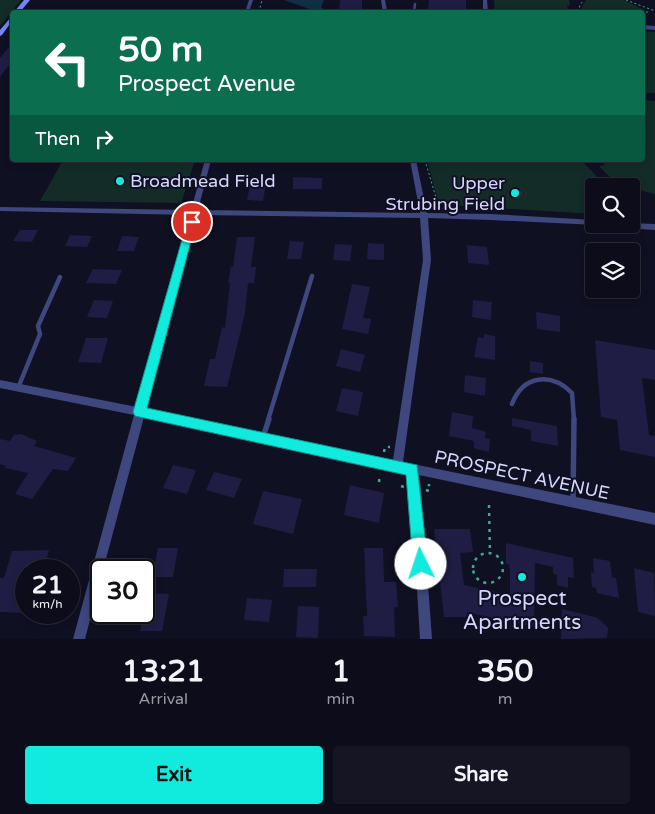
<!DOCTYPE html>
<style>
body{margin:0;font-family:"Varela Round",sans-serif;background:#151523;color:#f1f3f6;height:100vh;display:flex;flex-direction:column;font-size:19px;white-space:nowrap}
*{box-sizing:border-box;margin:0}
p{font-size:16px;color:#9a9ba2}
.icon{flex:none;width:28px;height:28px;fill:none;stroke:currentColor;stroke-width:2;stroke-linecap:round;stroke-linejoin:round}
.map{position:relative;height:639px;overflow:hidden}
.details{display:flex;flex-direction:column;background:#0c0c1a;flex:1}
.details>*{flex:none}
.banner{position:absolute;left:10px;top:10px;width:635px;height:152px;border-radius:5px;box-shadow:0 2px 8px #0003,0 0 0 1px #2c2c39;background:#0b6e4f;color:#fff;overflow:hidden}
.fabs{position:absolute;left:585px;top:178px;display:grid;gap:10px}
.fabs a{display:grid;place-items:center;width:55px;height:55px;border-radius:5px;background:#0c0c1a;box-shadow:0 2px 8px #0003,0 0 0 1px #2c2c39;font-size:25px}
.speed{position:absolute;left:15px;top:559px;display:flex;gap:10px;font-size:25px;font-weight:700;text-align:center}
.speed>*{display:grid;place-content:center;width:65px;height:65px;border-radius:50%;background:#0c0c1a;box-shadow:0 2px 8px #0003,0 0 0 1px #2c2c39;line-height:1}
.speed small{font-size:12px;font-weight:400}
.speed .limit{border:2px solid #111;border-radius:8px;background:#fff;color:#111}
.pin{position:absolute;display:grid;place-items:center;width:42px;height:42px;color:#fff;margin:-21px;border:2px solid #fff;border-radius:50%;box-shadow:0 1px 5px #0007}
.me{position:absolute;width:55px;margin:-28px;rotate:356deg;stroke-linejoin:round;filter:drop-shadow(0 0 4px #0008)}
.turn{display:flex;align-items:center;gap:18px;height:105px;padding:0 25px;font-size:22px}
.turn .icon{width:65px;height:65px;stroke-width:2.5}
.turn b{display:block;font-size:35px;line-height:42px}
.then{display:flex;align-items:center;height:48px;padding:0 25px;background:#0003;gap:10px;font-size:19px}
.eta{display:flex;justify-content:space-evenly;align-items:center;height:85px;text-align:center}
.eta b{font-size:30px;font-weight:700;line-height:35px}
.cta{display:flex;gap:10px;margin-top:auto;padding:10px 25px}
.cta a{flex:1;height:58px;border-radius:5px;background:#11ebdd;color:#111;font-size:20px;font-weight:700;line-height:58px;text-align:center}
.cta a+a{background:#151523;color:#f1f3f6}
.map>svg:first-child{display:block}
</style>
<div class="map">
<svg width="655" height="639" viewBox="0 0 655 639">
<rect width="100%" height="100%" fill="#101023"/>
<path fill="#132c27" d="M 0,0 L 21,0 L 0,26 Z
M 494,0 L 569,0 L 570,5 L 567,6 L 569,12 L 498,12 L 495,11 Z
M 586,0 L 624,0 L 646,11 L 643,13 L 581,12 L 582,7 Z
M 642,31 L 655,32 L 655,93 L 643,93 Z
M 643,100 L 655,101 L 655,194 L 631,188 L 631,186 C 616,186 609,176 599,166 L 605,165 L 601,160 L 642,160 Z
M 63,160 L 195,160 L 181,203 L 40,201 Z
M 427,160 L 581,160 L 606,186 L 594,186 L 594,214 L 446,205 L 438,201 Z"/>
<path fill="#122e45" d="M 284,0 L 324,0 L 321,7 L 327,12 L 318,12 Z"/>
<path fill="#1f1d43" d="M 340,0 L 362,0 L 362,12 L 339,12 Z
M 429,0 L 466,0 L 466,11 L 428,9 Z
M 12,43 L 12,61 L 0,77 L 0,58 Z
M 293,177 L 322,178 L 322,189 L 293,189 Z
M 250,185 L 266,185 L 263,201 L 247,200 Z
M 20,230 L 38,230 L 32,242 L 13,241 Z
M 70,235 L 92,236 L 87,247 L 65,246 Z
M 122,236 L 139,237 L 134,251 L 117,251 Z
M 237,237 L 255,237 L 251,267 L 256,267 L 254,283 L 248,283 L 245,313 L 227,387 L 204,386 L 210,359 L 215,359 L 222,327 L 225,328 L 230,283 L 228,283 L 231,266 L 233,267 Z
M 290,241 L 304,242 L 301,259 L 287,259 Z
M 368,243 L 384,244 L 384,260 L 367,259 Z
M 335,244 L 352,245 L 350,261 L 333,260 Z
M 467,245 L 487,247 L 489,265 L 468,263 Z
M 93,269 L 122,270 L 116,284 L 86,283 Z
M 352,284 L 370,287 L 363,318 L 371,319 L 368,334 L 342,329 Z
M 94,300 L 113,301 L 107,318 L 87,317 Z
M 473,300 L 492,302 L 491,320 L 472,317 Z
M 536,312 L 560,316 L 560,332 L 537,329 Z
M 484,334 L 495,336 L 495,360 L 474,357 L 478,337 L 484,338 Z
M 86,338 L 108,338 L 101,363 L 78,362 Z
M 595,340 L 655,350 L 655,380 L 642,378 L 649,435 L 655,436 L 655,457 L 620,450 L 617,420 L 601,417 Z
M 341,349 L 365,355 L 360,372 L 336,366 Z
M 530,361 L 543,363 L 543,374 L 530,372 Z
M 465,375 L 486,378 L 485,396 L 464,392 Z
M 342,388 L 363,392 L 358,416 L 336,411 Z
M 452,412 L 473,416 L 472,428 L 486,432 L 485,438 L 490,439 L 489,452 L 474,448 L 474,441 L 449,436 Z
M 512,418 L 557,426 L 558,446 L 531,441 L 531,430 L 512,426 Z
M 21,434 L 37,441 L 34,446 L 76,458 L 68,471 L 53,469 L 32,499 L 15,494 L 28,473 L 5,468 L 6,466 L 0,464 L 0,439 L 10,441 L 14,435 Z
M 173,465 L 196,470 L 187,494 L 163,488 Z
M 214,472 L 242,479 L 234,498 L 206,490 Z
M 350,485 L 384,493 L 379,523 L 344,515 Z
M 263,491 L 302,499 L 293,534 L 253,524 Z
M 434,529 L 470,529 L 473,552 L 460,553 L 464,585 L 510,595 L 510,570 L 509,564 L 506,564 L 506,543 L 573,558 L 574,578 L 568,577 L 568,588 L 557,585 L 557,575 L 553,574 L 553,567 L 535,563 L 534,627 L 467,612 L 468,617 L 444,617 Z
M 158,548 L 178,548 L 173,577 L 152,577 Z
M 364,548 L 383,548 L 384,582 L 396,582 L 398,607 L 394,607 L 395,637 L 364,636 L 363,616 L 367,616 Z
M 49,550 L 44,570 L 26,570 L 26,606 L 24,613 L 0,612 L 0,578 L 4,578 L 12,551 Z
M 593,558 L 610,561 L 612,577 L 616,578 L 619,598 L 597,593 L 596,588 L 592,587 L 591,572 L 594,573 Z
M 634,568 L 654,573 L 655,616 L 638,612 Z
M 284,569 L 317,569 L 316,587 L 283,587 Z
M 148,593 L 169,594 L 162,631 L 140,631 Z
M 247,598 L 272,600 L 269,622 L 244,620 Z
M 298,606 L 319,607 L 318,638 L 296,637 Z
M 562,609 L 598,618 L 608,628 L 607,638 L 561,639 Z"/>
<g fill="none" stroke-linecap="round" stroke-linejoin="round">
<path stroke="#38ad92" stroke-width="1" stroke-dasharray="2 2.5" stroke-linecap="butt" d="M 626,0 L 655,11
M 420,10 L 465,12
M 259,12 L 262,0
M 579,12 L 580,5 L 584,0
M 642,14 L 650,11
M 425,160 L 439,208"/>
<path stroke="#38ad92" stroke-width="2.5" stroke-dasharray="3 5" stroke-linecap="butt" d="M 384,452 L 385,447 L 390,447
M 379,482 L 380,474
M 401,486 L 404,487
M 426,490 L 429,491 L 429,484
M 489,505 L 490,554
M473 568a15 15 0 1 1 30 0a15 15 0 1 1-30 0Z"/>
<path stroke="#3e477e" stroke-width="2.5" d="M 414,12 L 415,4"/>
<path stroke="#3e477e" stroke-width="4.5" d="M 18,388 L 40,334 L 38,326 L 60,277
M 512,404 C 523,375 551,372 572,393 L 574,420
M 268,420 L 312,276"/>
<path stroke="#3e477e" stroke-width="5.5" d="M 263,437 L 269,419
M 573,501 L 574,419"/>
<path fill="#3e477e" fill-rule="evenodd" d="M 249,0 L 253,0 L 249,12 L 245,12 Z
M 381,0 L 385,0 L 387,10 L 408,10 L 411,12 L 383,12 Z
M 483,0 L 487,0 L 488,12 L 483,12 Z
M 642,25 L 655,26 L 655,30 L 642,29 Z
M 205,160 L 211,160 L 198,210 L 420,213 L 410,160 L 416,160 L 427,213 L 491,214 L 594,220 L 594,224 L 597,224 L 597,225 L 491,220 L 428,218 L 431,260 L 403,462 L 655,513 L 655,525 L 419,475 L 421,489 L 432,639 L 420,639 L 411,489 L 408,473 L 144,417 L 103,570 L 101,570 L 101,578 L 85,639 L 73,639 L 134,415 L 0,388 L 0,380 L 137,407 L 190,215 L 0,211 L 0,207 L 191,210 ZM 197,215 L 420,218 L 423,260 L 393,460 L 146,409 Z
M 631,223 L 655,224 L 655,230 L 608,227 L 604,224 Z"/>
<path fill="#7386f5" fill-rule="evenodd" d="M 24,0 L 30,0 L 20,12 L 14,12 Z
M 12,16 L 12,21 L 2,35 L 0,36 L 0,30 Z"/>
</g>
<path fill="#11ebdd" stroke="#0b9990" d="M 192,219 L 196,222 L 147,408 L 417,465 L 428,564 L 426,569 L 421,571 L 415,569 L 413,564 L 406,475 L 135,416 L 133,412 L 187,222 Z"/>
<g fill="#11ebdd" stroke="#101023" stroke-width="2">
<circle cx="120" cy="181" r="5"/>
<circle cx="515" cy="193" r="5"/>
<circle cx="522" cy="577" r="5"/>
</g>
<g text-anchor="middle" stroke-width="4" stroke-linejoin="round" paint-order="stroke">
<g font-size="18" fill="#d5d7fc" stroke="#101023" text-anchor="start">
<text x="130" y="187">Broadmead Field</text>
<text x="505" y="189" text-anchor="end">Upper<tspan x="505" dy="21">Strubing Field</tspan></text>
</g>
<g font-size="18" fill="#d5d7fc" stroke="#101023">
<text transform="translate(522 475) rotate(12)" y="6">PROSPECT AVENUE</text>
</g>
<g font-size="21" fill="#d5d7fc" stroke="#101023">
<text x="522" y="605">Prospect<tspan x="522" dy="24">Apartments</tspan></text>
</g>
</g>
</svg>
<div class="fabs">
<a><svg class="icon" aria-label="search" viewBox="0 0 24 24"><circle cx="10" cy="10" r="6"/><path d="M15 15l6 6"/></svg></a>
<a><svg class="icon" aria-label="layers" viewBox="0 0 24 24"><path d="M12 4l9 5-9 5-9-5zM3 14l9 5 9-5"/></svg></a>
</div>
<div class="speed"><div>21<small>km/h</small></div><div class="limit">30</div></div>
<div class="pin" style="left:192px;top:222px;background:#d93025"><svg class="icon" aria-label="arrive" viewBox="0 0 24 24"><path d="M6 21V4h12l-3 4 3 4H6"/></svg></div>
<svg class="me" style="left:421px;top:564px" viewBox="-20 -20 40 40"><circle r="19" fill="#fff"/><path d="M0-13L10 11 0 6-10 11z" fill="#11ebdd"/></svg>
<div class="banner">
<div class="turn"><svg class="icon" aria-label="left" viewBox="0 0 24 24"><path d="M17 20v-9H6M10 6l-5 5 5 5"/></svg><div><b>50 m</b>Prospect Avenue</div></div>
<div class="then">Then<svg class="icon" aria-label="right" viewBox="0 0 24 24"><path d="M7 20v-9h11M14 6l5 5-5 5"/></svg></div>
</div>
</div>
<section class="details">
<div class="eta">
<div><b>13:21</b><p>Arrival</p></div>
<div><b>1</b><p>min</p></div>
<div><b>350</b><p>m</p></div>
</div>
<div class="cta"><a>Exit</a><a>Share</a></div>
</section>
